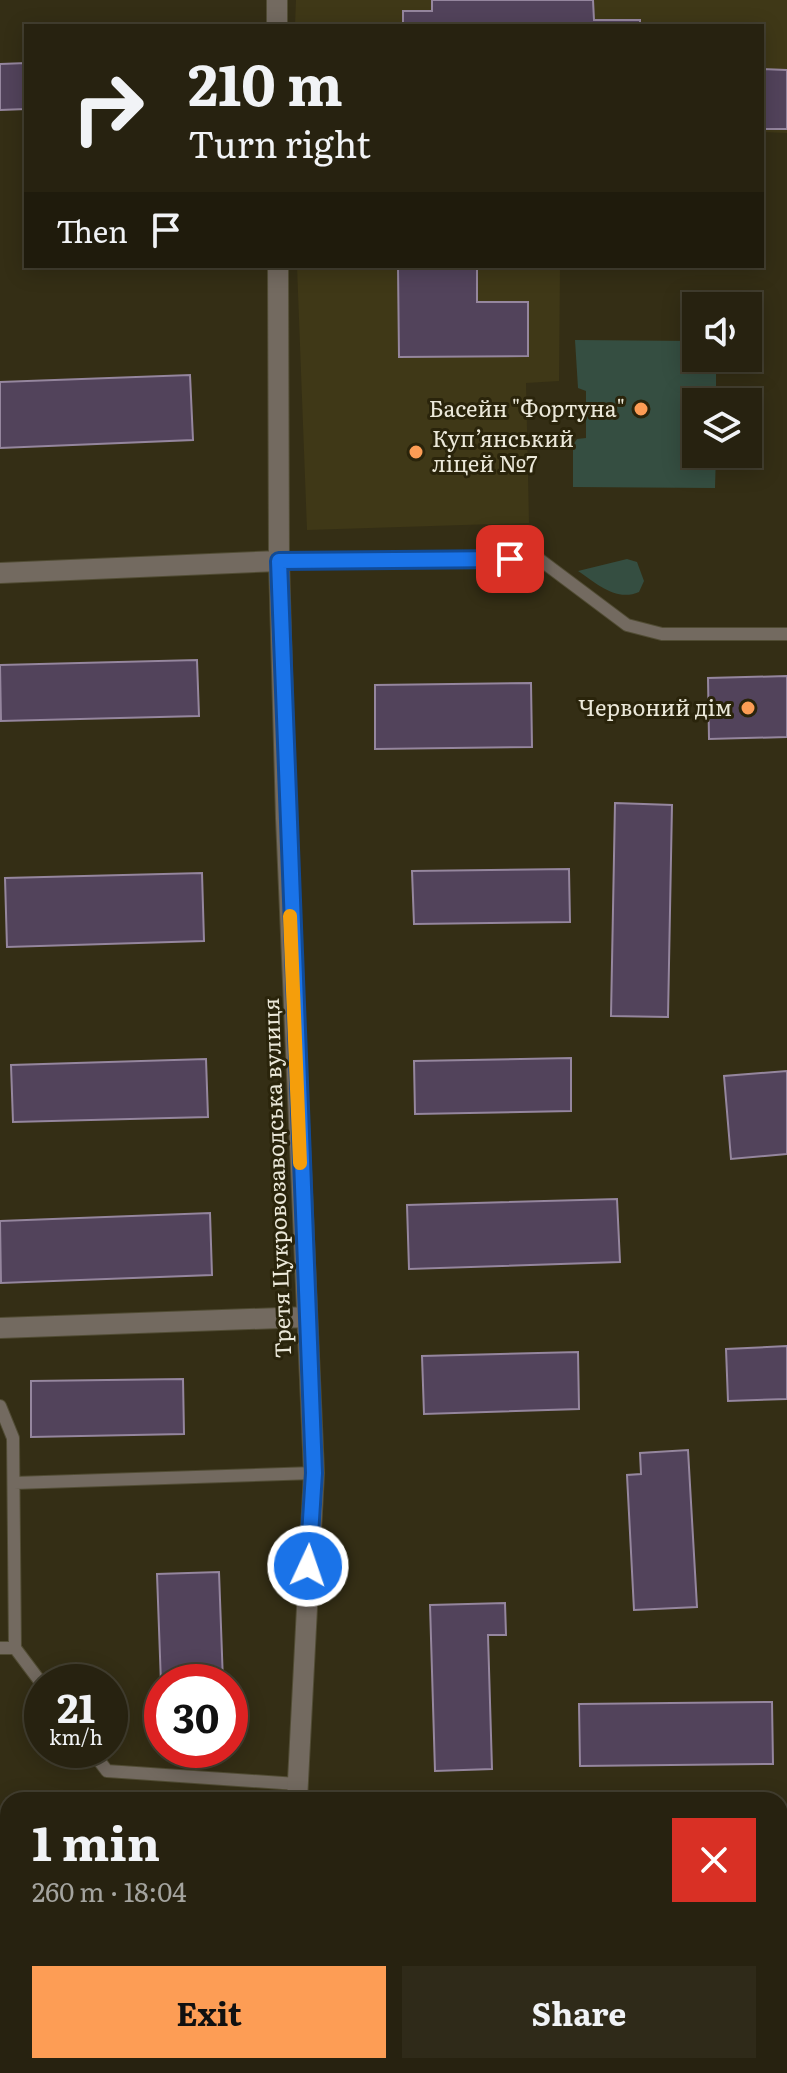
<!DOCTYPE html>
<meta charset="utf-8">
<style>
body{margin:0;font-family:Literata,serif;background:#2f2a19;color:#f1f3f6;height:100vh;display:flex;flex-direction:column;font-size:30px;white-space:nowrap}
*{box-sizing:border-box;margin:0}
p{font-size:26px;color:#a4a49f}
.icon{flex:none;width:44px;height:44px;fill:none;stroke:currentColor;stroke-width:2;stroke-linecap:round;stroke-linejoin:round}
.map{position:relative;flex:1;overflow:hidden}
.drawer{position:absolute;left:0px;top:1792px;width:788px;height:282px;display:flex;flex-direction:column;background:#272210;border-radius:24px 24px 0 0;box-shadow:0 4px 20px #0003,0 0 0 2px #433f30}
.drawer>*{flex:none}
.banner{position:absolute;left:24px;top:24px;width:740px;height:244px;border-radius:0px;box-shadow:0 4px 20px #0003,0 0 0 2px #433f30;background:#272210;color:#f1f3f6;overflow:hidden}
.fabs{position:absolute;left:682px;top:292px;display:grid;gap:16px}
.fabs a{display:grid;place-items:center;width:80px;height:80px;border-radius:0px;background:#272210;box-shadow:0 4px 20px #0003,0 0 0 2px #433f30;font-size:40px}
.speed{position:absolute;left:24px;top:1664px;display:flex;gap:16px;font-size:40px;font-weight:700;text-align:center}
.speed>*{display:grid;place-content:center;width:104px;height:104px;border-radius:50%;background:#272210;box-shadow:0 4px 20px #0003,0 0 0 2px #433f30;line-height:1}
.speed small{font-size:20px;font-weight:400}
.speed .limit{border:12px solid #d22;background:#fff;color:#111}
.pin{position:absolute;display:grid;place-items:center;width:68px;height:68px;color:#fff;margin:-34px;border-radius:16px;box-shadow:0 4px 12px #0006}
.me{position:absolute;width:88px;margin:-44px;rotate:3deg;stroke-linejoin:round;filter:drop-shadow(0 0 6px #0008)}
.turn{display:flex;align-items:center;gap:28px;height:168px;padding:0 32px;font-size:36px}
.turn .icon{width:104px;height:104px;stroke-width:2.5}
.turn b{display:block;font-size:56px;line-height:68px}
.then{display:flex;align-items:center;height:76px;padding:0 32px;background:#0003;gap:16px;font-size:30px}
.round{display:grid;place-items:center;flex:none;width:84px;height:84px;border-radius:0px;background:#2f2a19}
.headline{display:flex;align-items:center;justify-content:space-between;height:136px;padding:0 32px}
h1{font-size:48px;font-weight:700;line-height:60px}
.button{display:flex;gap:16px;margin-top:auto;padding:16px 32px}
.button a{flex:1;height:92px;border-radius:0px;background:#fd9d55;color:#111;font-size:32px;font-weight:700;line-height:92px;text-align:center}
.button a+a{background:#2f2a19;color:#f1f3f6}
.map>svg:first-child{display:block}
</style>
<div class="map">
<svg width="787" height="2073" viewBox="0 0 787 2073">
<rect width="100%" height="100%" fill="#342e15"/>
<path fill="#3f3817" d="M 296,0 L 787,0 L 787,133 L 762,132 L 762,26 L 295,26 Z
M 297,266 L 560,266 L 559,381 L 526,383 L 529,523 L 307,530 Z"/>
<path fill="#354e41" d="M 575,340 L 696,341 L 696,358 L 716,358 L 716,402 L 696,402 L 696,454 L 716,454 L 715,488 L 573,487 L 573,445 L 577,439 L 586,438 L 586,391 L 578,388 Z
M 627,559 L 637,562 L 644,581 L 639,592 C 616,602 596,583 578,571 Z"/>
<path fill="#52435b" stroke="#95869e" stroke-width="2" d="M 432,0 L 593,0 L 594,20 L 640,20 L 640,26 L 403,26 L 403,11 L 432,11 Z
M 26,63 L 26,109 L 0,110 L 0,64 Z
M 762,69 L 787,70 L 787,129 L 762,129 Z
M 398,266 L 477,266 L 477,302 L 528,302 L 528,356 L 399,357 Z
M 190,375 L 193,440 L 0,448 L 0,382 Z
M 197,660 L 199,716 L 1,721 L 0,665 Z
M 787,676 L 787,737 L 709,739 L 708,678 Z
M 531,683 L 532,747 L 375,749 L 375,685 Z
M 615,803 L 672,805 L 668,1017 L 611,1016 Z
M 569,869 L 570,922 L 414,924 L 412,871 Z
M 202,873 L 204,941 L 7,947 L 5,878 Z
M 571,1058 L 571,1111 L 415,1114 L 414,1061 Z
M 206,1059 L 208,1117 L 13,1122 L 11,1065 Z
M 787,1071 L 787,1154 L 731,1159 L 724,1076 Z
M 617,1199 L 620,1262 L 409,1269 L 407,1205 Z
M 210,1213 L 212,1275 L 1,1283 L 0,1221 Z
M 787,1346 L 787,1399 L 728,1401 L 726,1349 Z
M 578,1352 L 579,1409 L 424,1414 L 422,1356 Z
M 183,1379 L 184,1434 L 31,1437 L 31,1381 Z
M 688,1450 L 697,1607 L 634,1610 L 627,1475 L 641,1474 L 640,1453 Z
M 219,1572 L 223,1682 L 162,1682 L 162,1711 L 157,1574 Z
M 505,1603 L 506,1635 L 488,1635 L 492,1769 L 435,1771 L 430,1605 Z
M 772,1702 L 773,1764 L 580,1766 L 579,1704 Z
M 8,2036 L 8,2066 L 17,2066 L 17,2073 L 0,2073 L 0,2037 Z
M 54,2066 L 102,2066 L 103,2073 L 55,2073 Z
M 177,2066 L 220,2066 L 220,2073 L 178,2073 Z
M 335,2066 L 376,2066 L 377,2073 L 335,2073 Z
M 422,2066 L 471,2066 L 471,2069 L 423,2073 Z"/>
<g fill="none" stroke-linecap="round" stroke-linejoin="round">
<g stroke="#514c34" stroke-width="14">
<path id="lane" d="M 279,561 L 539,559 L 627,625 L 662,634 L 787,634
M 0,1406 L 13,1438 L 15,1648
M 14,1483 L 314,1473
M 0,1648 L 15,1648 L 42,1684
M 91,1750 L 107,1771 L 297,1784
M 780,1824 L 787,1823"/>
</g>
<g stroke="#514c34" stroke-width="22">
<path id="street" d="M 277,0 L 277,26
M 278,266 L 279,561 L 286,818 L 314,1473 L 297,1800
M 0,573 L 279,561
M 0,1328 L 307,1317
M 303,2066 L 303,2073"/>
</g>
<use href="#lane" stroke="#736a60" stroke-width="12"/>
<use href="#street" stroke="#736a60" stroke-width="20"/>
</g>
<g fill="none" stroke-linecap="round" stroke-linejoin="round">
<g stroke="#114b97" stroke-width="20">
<path id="route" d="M 308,1566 L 314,1473 L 279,561 L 510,559"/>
</g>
<use href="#route" stroke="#1a73e8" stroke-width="14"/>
<path stroke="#f59e0b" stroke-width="14" d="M 290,916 L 300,1163"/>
</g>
<g fill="#fd9d55" stroke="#2a240b" stroke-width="3">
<circle cx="641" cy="409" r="8"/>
<circle cx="416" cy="452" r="8"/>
<circle cx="748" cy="708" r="8"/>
</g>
<g text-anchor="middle" stroke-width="6" stroke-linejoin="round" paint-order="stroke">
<g font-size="22" fill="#ebe8d9" stroke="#2a240b" text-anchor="end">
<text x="625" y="417">Басейн "Фортуна"</text>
<text x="432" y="447" text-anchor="start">Купʼянський<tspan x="432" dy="25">ліцей №7</tspan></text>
<text x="732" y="716">Червоний дім</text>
</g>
<g font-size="22" fill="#ebe8d9" stroke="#2a240b">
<text transform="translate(277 1178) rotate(-92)" y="8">Третя Цукровозаводська вулиця</text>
</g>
</g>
</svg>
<div class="fabs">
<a><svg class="icon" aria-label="sound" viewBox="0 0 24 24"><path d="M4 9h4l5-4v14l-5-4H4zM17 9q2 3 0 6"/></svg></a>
<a><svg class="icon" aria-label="layers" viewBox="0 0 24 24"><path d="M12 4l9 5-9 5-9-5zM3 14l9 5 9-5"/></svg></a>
</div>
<div class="speed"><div>21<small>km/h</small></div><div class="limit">30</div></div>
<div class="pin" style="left:510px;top:559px;background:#d93025"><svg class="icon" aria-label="arrive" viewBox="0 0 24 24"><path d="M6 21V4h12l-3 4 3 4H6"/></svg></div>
<svg class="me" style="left:308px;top:1566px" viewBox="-20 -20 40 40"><circle r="17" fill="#1a73e8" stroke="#fff" stroke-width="3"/><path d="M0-11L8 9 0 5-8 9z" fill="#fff"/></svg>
<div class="banner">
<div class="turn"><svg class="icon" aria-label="right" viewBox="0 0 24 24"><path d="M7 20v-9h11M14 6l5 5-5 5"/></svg><div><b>210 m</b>Turn right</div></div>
<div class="then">Then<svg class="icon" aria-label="arrive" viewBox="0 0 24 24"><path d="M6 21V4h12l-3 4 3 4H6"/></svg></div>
</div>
<section class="drawer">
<div class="headline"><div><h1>1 min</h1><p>260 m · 18:04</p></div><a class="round" style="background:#d93025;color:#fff"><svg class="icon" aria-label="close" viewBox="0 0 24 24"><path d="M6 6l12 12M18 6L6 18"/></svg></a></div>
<div class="button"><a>Exit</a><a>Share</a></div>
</section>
</div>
